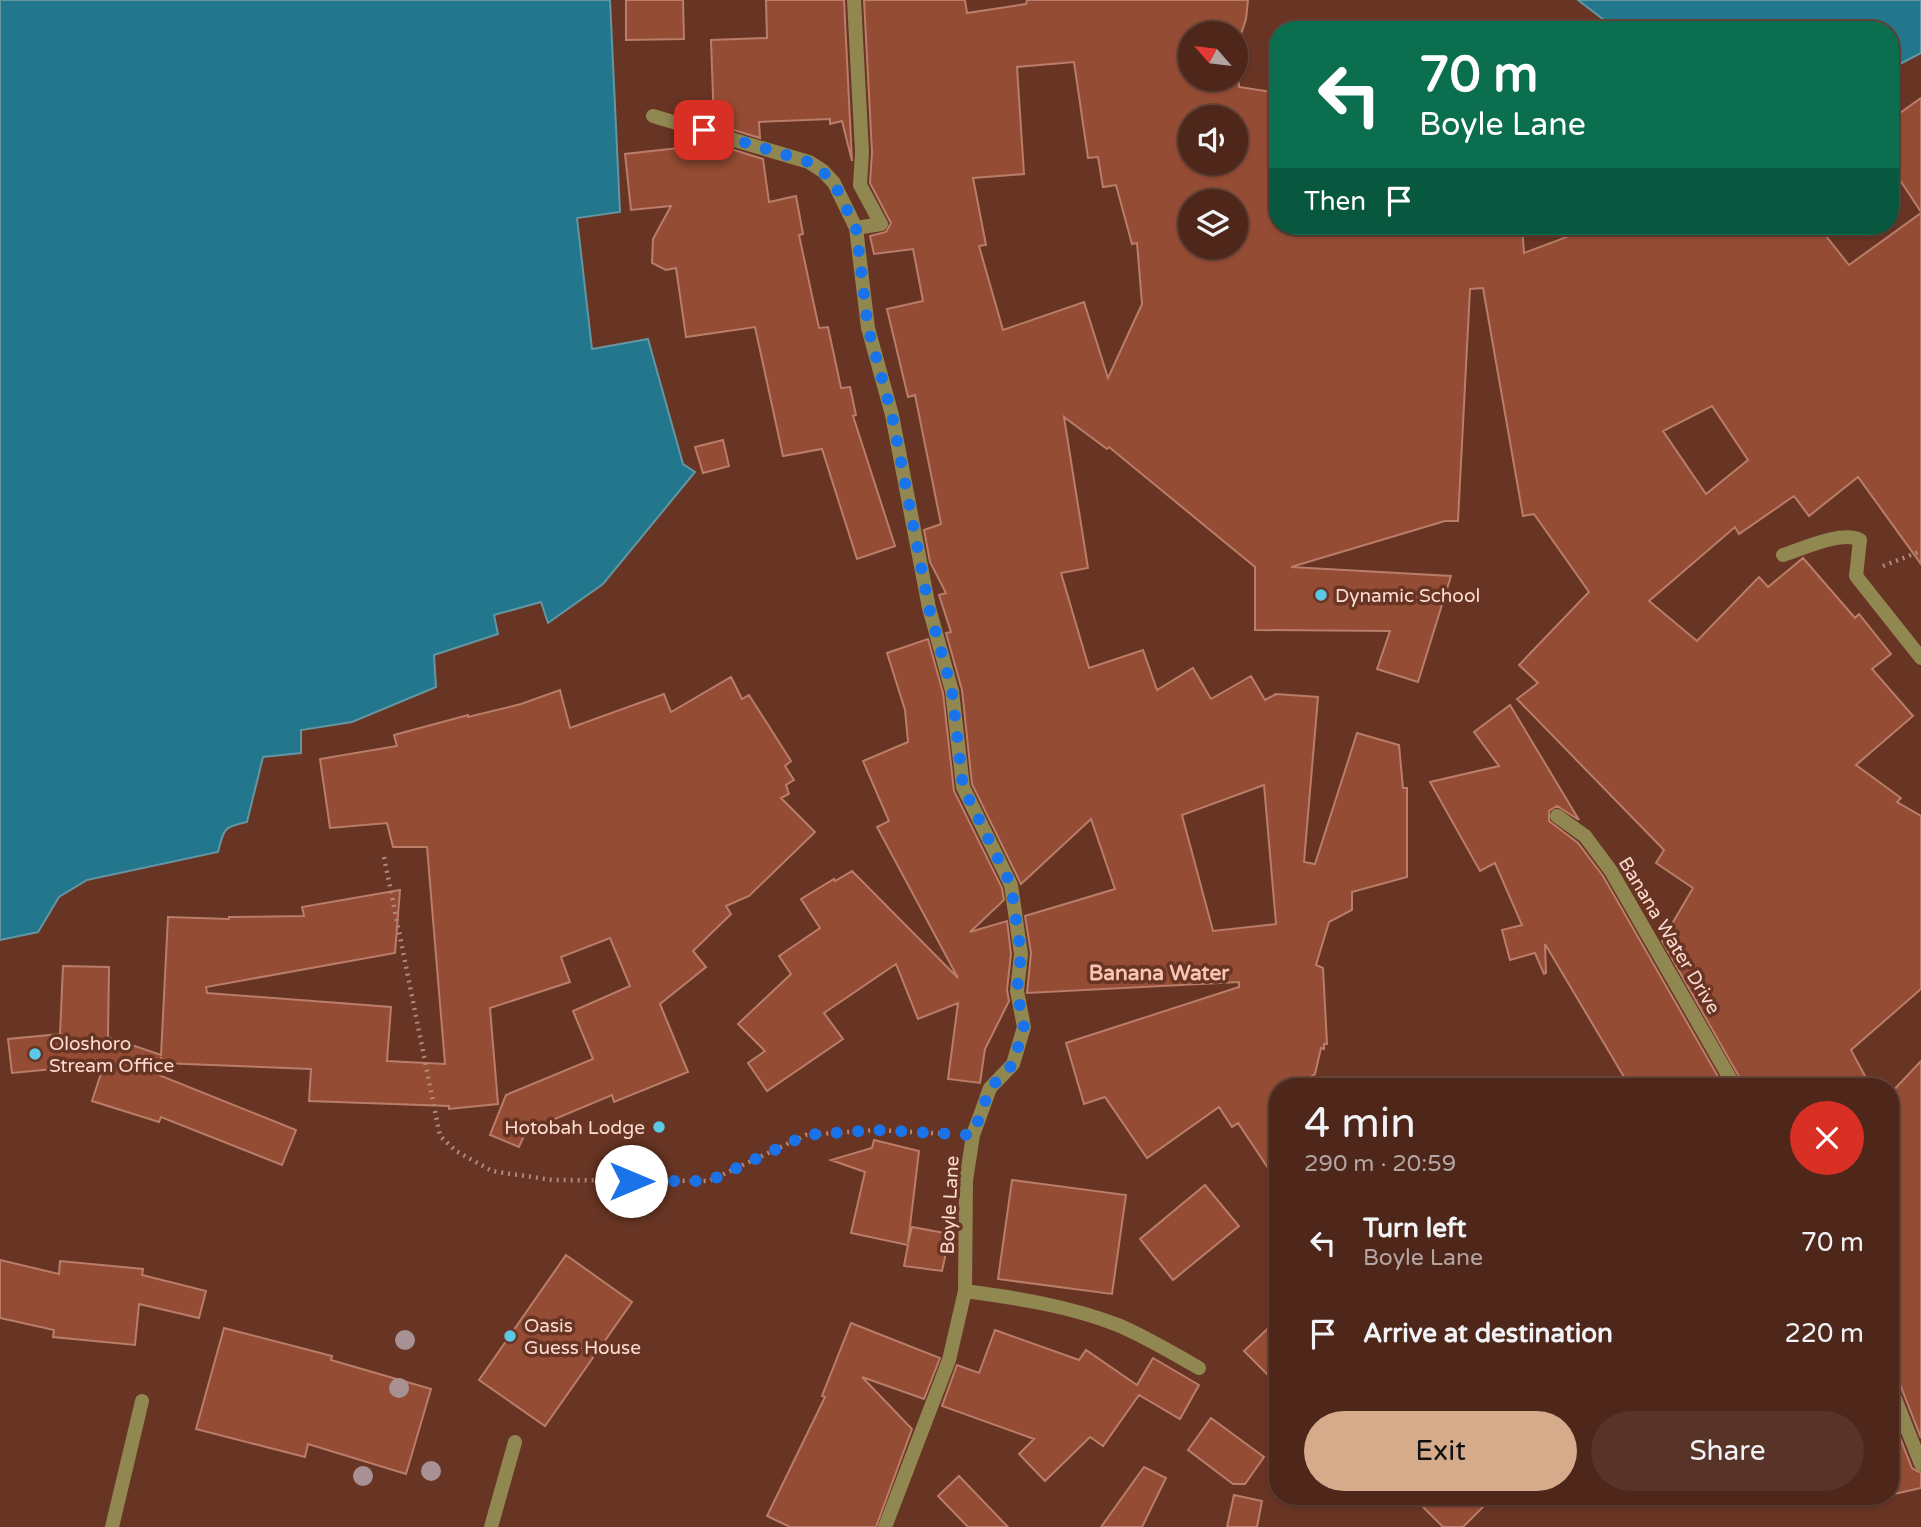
<!DOCTYPE html>
<meta charset="utf-8">
<style>
body{margin:0;font-family:"Varela Round",sans-serif;background:#583327;color:#f1f3f6;height:100vh;display:flex;flex-direction:column;font-size:26px;white-space:nowrap}
*{box-sizing:border-box;margin:0}
p{font-size:23px;color:#b3a5a2}
.icon{flex:none;width:38px;height:38px;fill:none;stroke:currentColor;stroke-width:2;stroke-linecap:round;stroke-linejoin:round}
.map{position:relative;flex:1;overflow:hidden}
.panel{position:absolute;left:1269px;top:1078px;width:630px;height:427px;display:flex;flex-direction:column;background:#4e271a;border-radius:28px;box-shadow:0 2px 5px #0004,0 0 0 2px #654439}
.panel>*{flex:none}
.hud{position:absolute;left:1269px;top:21px;width:630px;height:214px;border-radius:28px;box-shadow:0 2px 5px #0004,0 0 0 2px #654439;background:#0b6e4f;color:#fff;overflow:hidden}
.needle{width:46px;rotate:298deg}
.controls{position:absolute;left:1178px;top:21px;display:grid;gap:14px}
.controls a{display:grid;place-items:center;width:70px;height:70px;border-radius:50%;background:#4e271a;box-shadow:0 2px 5px #0004,0 0 0 2px #654439;font-size:35px}
.pin{position:absolute;display:grid;place-items:center;width:60px;height:60px;color:#fff;margin:-30px;border-radius:14px;box-shadow:0 4px 10px #0006}
.me{position:absolute;width:77px;margin:-38px;rotate:90deg;stroke-linejoin:round;filter:drop-shadow(0 0 5px #0008)}
.turn{display:flex;align-items:center;gap:24px;height:147px;padding:0 35px;font-size:32px}
.turn .icon{width:91px;height:91px;stroke-width:2.5}
.turn b{display:block;font-size:49px;line-height:60px}
.then{display:flex;align-items:center;height:66px;padding:0 35px;background:#0003;gap:14px;font-size:26px}
.round{display:grid;place-items:center;flex:none;width:74px;height:74px;border-radius:37px;background:#583327}
.headline{display:flex;align-items:center;justify-content:space-between;height:119px;padding:0 35px}
h1{font-size:42px;font-weight:600;line-height:52px}
.cta{display:flex;gap:14px;margin-top:auto;padding:14px 35px}
.cta a{flex:1;height:80px;border-radius:42px;background:#d6ab8b;color:#111;font-size:28px;font-weight:600;line-height:80px;text-align:center}
.cta a+a{background:#583327;color:#f1f3f6}
ul{padding:0;list-style:none}
li{display:flex;align-items:center;gap:21px;height:91px;padding:0 35px}
li div{flex:1}
li b{display:block;font-size:26px}
li em{font-style:normal}
.map>svg:first-child{display:block}
</style>
<div class="map">
<svg width="1921" height="1527" viewBox="0 0 1921 1527">
<rect width="100%" height="100%" fill="#683423"/>
<path fill="#23778d" stroke="#6495a1" stroke-width="2" d="M 0,0 L 610,0 L 620,212 L 577,218 L 592,349 L 648,339 L 683,464 L 695,472 L 603,584 L 548,623 L 541,602 L 494,615 L 498,634 L 434,655 L 436,687 L 352,722 L 301,730 L 301,753 L 263,757 L 247,822 C 223,827 224,829 218,852 L 87,880 L 59,897 L 38,932 L 0,940 Z
M 1578,0 L 1921,0 L 1921,53 L 1890,69 L 1890,30 L 1617,30 Z"/>
<path fill="#954c34" stroke="#b97d6a" stroke-width="2" fill-rule="evenodd" d="M 626,0 L 683,0 L 684,39 L 626,40 Z
M 766,0 L 844,0 L 852,161 L 842,121 L 830,124 L 830,119 L 759,122 L 760,138 L 714,124 L 711,40 L 767,38 Z
M 864,0 L 965,0 L 967,13 L 1026,4 L 1027,0 L 1248,0 L 1246,19 L 1237,46 L 1239,87 L 1278,93 L 1278,130 L 1269,203 L 1276,204 L 1278,226 L 1522,226 L 1524,253 L 1596,226 L 1818,226 L 1849,265 L 1921,213 L 1921,564 L 1858,477 L 1809,516 L 1794,496 L 1739,534 L 1735,527 L 1649,601 L 1697,641 L 1759,577 L 1768,587 L 1803,558 L 1855,618 L 1859,614 L 1891,654 L 1872,669 L 1913,716 L 1856,765 L 1901,798 L 1897,802 L 1921,816 L 1921,989 L 1851,1050 L 1871,1087 L 1745,1087 L 1662,941 L 1693,888 L 1656,863 L 1664,850 L 1517,699 L 1538,683 L 1519,665 L 1589,592 L 1534,514 L 1523,516 L 1483,288 L 1470,289 L 1458,521 L 1445,521 L 1291,567 L 1451,576 L 1418,682 L 1377,669 L 1390,631 L 1255,630 L 1255,567 L 1109,447 L 1107,449 L 1064,417 L 1088,568 L 1061,573 L 1089,668 L 1143,650 L 1157,690 L 1193,668 L 1211,699 L 1251,676 L 1265,700 L 1276,694 L 1318,697 L 1304,862 L 1315,864 L 1357,733 L 1399,745 L 1403,788 L 1407,788 L 1407,877 L 1352,892 L 1352,910 L 1329,922 L 1316,965 L 1323,968 L 1327,1044 L 1324,1044 L 1324,1049 L 1321,1048 L 1315,1074 L 1294,1087 L 1278,1087 L 1278,1183 L 1238,1123 L 1232,1127 L 1219,1107 L 1147,1158 L 1105,1097 L 1084,1104 L 1066,1043 L 1239,987 L 1239,982 L 1027,993 L 1031,953 L 1025,916 L 1115,889 L 1091,819 L 1021,884 L 972,784 L 962,690 L 946,633 L 951,632 L 939,595 L 946,593 L 930,562 L 924,530 L 941,524 L 915,395 L 908,397 L 887,309 L 923,301 L 913,249 L 874,254 L 870,236 L 886,232 L 891,223 L 870,183 L 872,152 ZM 1190,33 L 1236,33 L 1236,79 L 1190,79 ZM 1074,62 L 1088,158 L 1098,157 L 1103,187 L 1116,185 L 1132,244 L 1137,243 L 1142,304 L 1108,378 L 1084,302 L 1003,330 L 979,246 L 986,245 L 973,178 L 1024,174 L 1017,67 ZM 1190,117 L 1236,117 L 1236,163 L 1190,163 ZM 1190,201 L 1236,201 L 1236,247 L 1190,247 ZM 1712,406 L 1748,460 L 1706,494 L 1663,431 ZM 1264,785 L 1276,924 L 1213,931 L 1182,815 Z
M 1921,98 L 1921,212 L 1890,165 L 1890,120 Z
M 715,144 L 763,159 L 769,202 L 796,196 L 803,234 L 799,235 L 819,328 L 828,327 L 841,388 L 850,387 L 856,415 L 853,416 L 895,546 L 857,559 L 822,449 L 783,456 L 755,327 L 686,337 L 676,268 L 666,270 L 652,263 L 653,239 L 671,206 L 631,210 L 625,154 Z
M 723,440 L 729,466 L 703,473 L 695,447 Z
M 928,639 L 943,693 L 954,791 L 1002,888 L 1004,900 L 970,932 L 1007,921 L 1011,954 L 1007,990 L 1009,1001 L 985,1049 L 980,1083 L 948,1079 L 958,1003 L 918,1019 L 896,964 L 824,1013 L 843,1039 L 767,1091 L 748,1063 L 765,1051 L 738,1024 L 791,974 L 779,956 L 820,928 L 801,899 L 834,879 L 835,881 L 852,871 L 958,978 L 877,827 L 889,821 L 863,761 L 908,742 L 905,710 L 887,653 Z
M 731,677 L 742,699 L 749,695 L 791,761 L 785,766 L 794,780 L 786,785 L 789,794 L 781,798 L 815,832 L 749,896 L 726,906 L 731,914 L 693,951 L 706,967 L 660,1004 L 688,1072 L 614,1102 L 612,1095 L 526,1131 L 519,1147 L 490,1135 L 506,1095 L 593,1059 L 573,1011 L 630,986 L 610,938 L 561,957 L 570,982 L 490,1008 L 498,1104 L 449,1109 L 449,1106 L 309,1101 L 311,1069 L 161,1063 L 161,1057 L 160,1063 L 124,1061 L 296,1130 L 282,1165 L 161,1117 L 159,1122 L 92,1101 L 105,1061 L 96,1060 L 95,1065 L 12,1073 L 8,1039 L 60,1034 L 63,966 L 109,967 L 108,1037 L 161,1055 L 168,917 L 229,919 L 229,917 L 304,916 L 302,907 L 400,890 L 395,953 L 206,987 L 207,993 L 391,1007 L 387,1061 L 445,1064 L 427,847 L 393,847 L 387,823 L 330,828 L 320,759 L 397,746 L 394,735 L 468,715 L 468,717 L 521,704 L 560,690 L 570,728 L 664,694 L 671,712 Z
M 1510,705 L 1579,820 L 1557,806 L 1549,811 L 1549,821 L 1578,843 L 1603,876 L 1724,1087 L 1630,1087 L 1545,944 L 1546,973 L 1544,974 L 1535,953 L 1510,960 L 1502,930 L 1522,925 L 1495,863 L 1480,871 L 1430,782 L 1499,766 L 1474,732 Z
M 1921,1061 L 1921,1438 L 1899,1382 L 1890,1377 L 1890,1094 Z
M 874,1140 L 919,1151 L 908,1243 L 912,1227 L 950,1234 L 942,1271 L 904,1266 L 908,1245 L 851,1233 L 865,1172 L 831,1160 L 872,1148 Z
M 1012,1180 L 1126,1195 L 1112,1294 L 998,1279 Z
M 1205,1185 L 1239,1226 L 1173,1280 L 1140,1239 Z
M 566,1255 L 632,1302 L 545,1426 L 479,1380 Z
M 0,1260 L 59,1274 L 60,1261 L 143,1269 L 142,1275 L 206,1291 L 199,1318 L 139,1304 L 135,1345 L 53,1337 L 54,1330 L 0,1318 Z
M 1278,1319 L 1278,1385 L 1244,1351 Z
M 851,1323 L 940,1358 L 924,1399 L 862,1377 L 912,1429 L 876,1527 L 790,1527 L 767,1516 L 825,1397 L 822,1396 Z
M 224,1328 L 332,1356 L 331,1360 L 431,1389 L 406,1474 L 308,1444 L 305,1457 L 196,1429 Z
M 995,1330 L 1079,1360 L 1086,1350 L 1137,1385 L 1153,1358 L 1199,1385 L 1180,1419 L 1139,1395 L 1103,1446 L 1090,1437 L 1045,1481 L 1019,1454 L 1034,1439 L 942,1406 L 957,1365 L 979,1373 Z
M 1890,1412 L 1912,1468 L 1921,1473 L 1921,1488 L 1890,1495 Z
M 1211,1418 L 1264,1457 L 1245,1484 L 1233,1484 L 1188,1450 Z
M 1144,1467 L 1166,1478 L 1142,1527 L 1101,1527 Z
M 959,1476 L 1008,1527 L 968,1527 L 938,1496 Z
M 1234,1495 L 1262,1501 L 1257,1527 L 1227,1527 Z
M 1412,1496 L 1494,1496 L 1463,1527 L 1443,1527 Z"/>
<g fill="none" stroke-linecap="round" stroke-linejoin="round">
<path stroke="#b28779" stroke-width="4.5" stroke-dasharray="2 5" stroke-linecap="butt" d="M 1883,566 L 1921,551
M 384,857 L 440,1136 L 456,1151 L 492,1171 L 552,1180 L 709,1181 L 806,1135 L 877,1130 L 951,1134"/>
<path stroke="#918751" stroke-width="14" d="M 112,1527 L 142,1401
M 491,1527 L 515,1442"/>
<path stroke="#918751" stroke-width="14" d="M 854,0 L 862,152 L 860,185 L 881,224 L 856,228
M 653,116 L 809,162 L 823,171 L 834,183 L 856,228 L 868,328 L 892,415 L 929,608 L 952,691 L 963,787 L 1011,885 L 1021,954 L 1017,991 L 1024,1027 L 1013,1064 L 990,1088 L 973,1135 L 966,1181 L 965,1291 L 949,1360 L 885,1527
M 1783,555 C 1802,549 1843,530 1860,540 L 1856,576 L 1921,658
M 1557,816 L 1585,836 L 1611,871 L 1735,1087
M 965,1291 C 1017,1298 1069,1306 1118,1325 C 1146,1337 1173,1353 1199,1368
M 1890,1386 L 1921,1464"/>
</g>
<g fill="#a79194">
<circle cx="405" cy="1340" r="10"/>
<circle cx="399" cy="1388" r="10"/>
<circle cx="431" cy="1471" r="10"/>
<circle cx="363" cy="1476" r="10"/>
</g>
<g fill="none" stroke-linecap="round" stroke-linejoin="round">
<path stroke="#1a73e8" stroke-width="12" stroke-dasharray="0 21.6" d="M 631,1181 L 709,1181 L 806,1135 L 877,1130 L 973,1135 L 990,1088 L 1013,1064 L 1024,1027 L 1017,991 L 1021,954 L 1011,885 L 963,787 L 952,691 L 929,608 L 892,415 L 868,328 L 856,228 L 834,183 L 823,172 L 809,162 L 704,130"/>
</g>
<g fill="#5ac8e6" stroke="#683423" stroke-width="2.5">
<circle cx="1321" cy="595" r="7"/>
<circle cx="35" cy="1054" r="7"/>
<circle cx="659" cy="1127" r="7"/>
<circle cx="510" cy="1336" r="7"/>
</g>
<g text-anchor="middle" stroke-width="7" stroke-linejoin="round" paint-order="stroke">
<g font-size="19" fill="#fcdbd0" stroke="#683423" text-anchor="start">
<text x="1335" y="602">Dynamic School</text>
<text x="49" y="1050">Oloshoro<tspan x="49" dy="22">Stream Office</tspan></text>
<text x="645" y="1134" text-anchor="end">Hotobah Lodge</text>
<text x="524" y="1332">Oasis<tspan x="524" dy="22">Guess House</tspan></text>
</g>
<g font-size="19" fill="#fcdbd0" stroke="#683423">
<text transform="translate(1670 935) rotate(59)" y="7">Banana Water Drive</text>
<text transform="translate(949 1205) rotate(-87)" y="7">Boyle Lane</text>
</g>
<g font-size="21" font-weight="bold" fill="#f8c4b3" stroke="#683423">
<text x="1159" y="980">Banana Water</text>
</g>
</g>
</svg>
<div class="controls">
<a><svg class="needle" viewBox="-14 -14 28 28"><path d="M0-13l5 13h-10z" fill="#e53935"/><path d="M0 13l5-13h-10z" fill="#b3a5a2"/></svg></a>
<a><svg class="icon" aria-label="sound" viewBox="0 0 24 24"><path d="M4 9h4l5-4v14l-5-4H4zM17 9q2 3 0 6"/></svg></a>
<a><svg class="icon" aria-label="layers" viewBox="0 0 24 24"><path d="M12 4l9 5-9 5-9-5zM3 14l9 5 9-5"/></svg></a>
</div>
<div class="pin" style="left:704px;top:130px;background:#d93025"><svg class="icon" aria-label="arrive" viewBox="0 0 24 24"><path d="M6 21V4h12l-3 4 3 4H6"/></svg></div>
<svg class="me" style="left:631px;top:1181px" viewBox="-20 -20 40 40"><circle r="19" fill="#fff"/><path d="M0-13L10 11 0 6-10 11z" fill="#1a73e8"/></svg>
<div class="hud">
<div class="turn"><svg class="icon" aria-label="left" viewBox="0 0 24 24"><path d="M17 20v-9H6M10 6l-5 5 5 5"/></svg><div><b>70 m</b>Boyle Lane</div></div>
<div class="then">Then<svg class="icon" aria-label="arrive" viewBox="0 0 24 24"><path d="M6 21V4h12l-3 4 3 4H6"/></svg></div>
</div>
<section class="panel">
<div class="headline"><div><h1>4 min</h1><p>290 m · 20:59</p></div><a class="round" style="background:#d93025;color:#fff"><svg class="icon" aria-label="close" viewBox="0 0 24 24"><path d="M6 6l12 12M18 6L6 18"/></svg></a></div>
<ul>
<li><svg class="icon" aria-label="left" viewBox="0 0 24 24"><path d="M17 20v-9H6M10 6l-5 5 5 5"/></svg><div><b>Turn left</b><p>Boyle Lane</p></div><em>70 m</em></li>
<li><svg class="icon" aria-label="arrive" viewBox="0 0 24 24"><path d="M6 21V4h12l-3 4 3 4H6"/></svg><div><b>Arrive at destination</b></div><em>220 m</em></li>
</ul>
<div class="cta"><a>Exit</a><a>Share</a></div>
</section>
</div>
